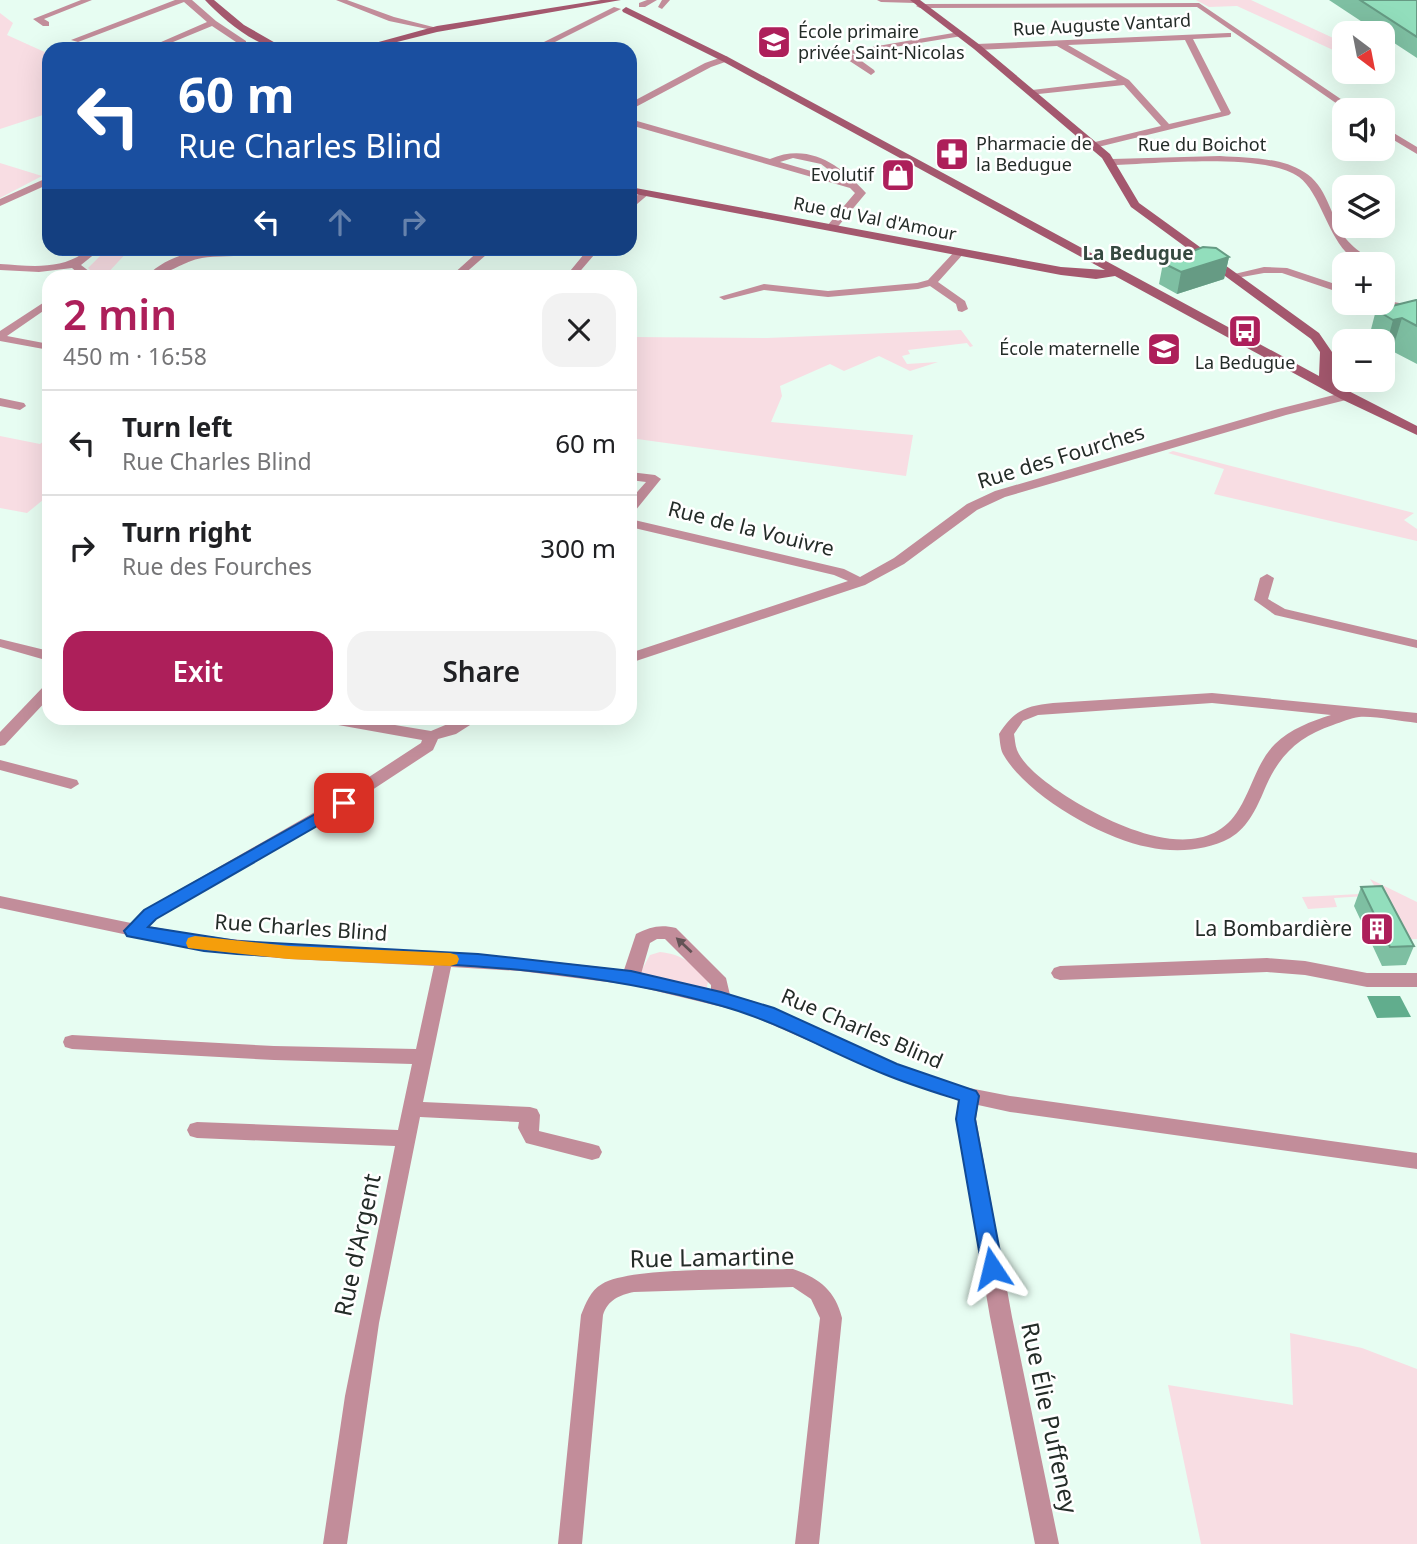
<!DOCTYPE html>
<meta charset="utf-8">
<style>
body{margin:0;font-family:"Noto Sans",sans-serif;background:#f2f2f2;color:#202124;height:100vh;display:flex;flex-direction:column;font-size:26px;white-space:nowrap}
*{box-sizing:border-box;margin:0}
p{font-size:23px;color:#757577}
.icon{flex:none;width:38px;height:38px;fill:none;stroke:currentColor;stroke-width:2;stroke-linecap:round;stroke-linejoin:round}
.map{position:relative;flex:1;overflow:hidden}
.panel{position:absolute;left:42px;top:270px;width:595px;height:455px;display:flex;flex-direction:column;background:#fff;border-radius:21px;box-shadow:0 7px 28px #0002}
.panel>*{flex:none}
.guide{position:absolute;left:42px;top:42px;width:595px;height:214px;border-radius:21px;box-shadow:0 7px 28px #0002;background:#1a4fa0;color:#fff;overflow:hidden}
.needle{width:46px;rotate:148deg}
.tools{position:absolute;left:1332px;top:21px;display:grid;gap:14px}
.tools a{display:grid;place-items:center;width:63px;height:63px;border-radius:14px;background:#fff;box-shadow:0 7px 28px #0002;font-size:35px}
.pin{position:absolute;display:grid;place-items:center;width:60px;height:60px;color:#fff;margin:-30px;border-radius:14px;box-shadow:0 4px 10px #0006}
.me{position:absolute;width:77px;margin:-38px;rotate:350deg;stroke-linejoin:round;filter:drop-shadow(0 0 5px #0008)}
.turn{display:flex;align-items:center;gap:24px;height:147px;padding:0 21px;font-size:32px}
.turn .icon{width:91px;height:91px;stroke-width:2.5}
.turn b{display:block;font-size:49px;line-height:60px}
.lanes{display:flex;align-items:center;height:66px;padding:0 21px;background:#0003;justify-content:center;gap:35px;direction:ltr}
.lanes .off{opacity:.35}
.round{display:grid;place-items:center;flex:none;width:74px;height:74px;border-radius:21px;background:#f2f2f2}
.summary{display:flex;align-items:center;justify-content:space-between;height:119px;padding:0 21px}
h1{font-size:42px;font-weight:600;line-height:52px;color:#ad1f5a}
.action{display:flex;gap:14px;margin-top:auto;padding:14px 21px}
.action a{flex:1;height:80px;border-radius:21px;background:#ad1f5a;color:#fff;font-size:28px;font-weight:600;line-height:80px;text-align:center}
.action a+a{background:#f2f2f2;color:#202124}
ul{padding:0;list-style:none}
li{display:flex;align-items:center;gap:21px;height:105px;padding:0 21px;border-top:2px solid #e0e0e0}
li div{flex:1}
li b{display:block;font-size:26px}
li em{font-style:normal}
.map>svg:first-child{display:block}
</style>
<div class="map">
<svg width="1417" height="1544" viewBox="0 0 1417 1544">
<rect width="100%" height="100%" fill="#e7fdf2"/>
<path fill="#f8dde3" d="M 1196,0 L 1251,0 L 1344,43 L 1344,55 L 1237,6 L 1209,7 Z
M 0,13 L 13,23 L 7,35 L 49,54 L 49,113 L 0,129 Z
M 0,163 L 42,176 L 0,198 Z
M 107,249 L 130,249 L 105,276 L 91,276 L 94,274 L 88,268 Z
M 961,330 L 973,346 L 970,347 L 967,343 L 908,350 L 910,354 L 902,356 L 907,364 L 938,362 L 910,371 L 879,356 L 844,371 L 830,364 L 780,386 L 782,396 L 771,422 L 913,435 L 906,476 L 630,438 L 630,337 L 767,338 Z
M 0,436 L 40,444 L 49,437 L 49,495 L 27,513 L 0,508 Z
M 1173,451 L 1414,513 L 1404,520 L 1417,529 L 1417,541 L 1214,494 L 1224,469 L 1168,453 Z
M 1370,879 L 1417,902 L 1417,939 L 1394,940 L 1367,896 L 1334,898 L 1337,907 L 1308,909 L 1302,897 L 1379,893 Z
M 660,952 C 682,954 695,964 708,982 L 706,990 L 640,973 L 650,955 Z
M 1290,1333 L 1362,1348 L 1417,1369 L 1417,1544 L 1201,1544 L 1168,1385 L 1293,1405 Z"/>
<path fill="#61ad8d" d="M 1367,996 L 1400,996 L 1411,1017 L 1377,1018 Z"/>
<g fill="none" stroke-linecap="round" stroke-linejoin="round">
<path fill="#c28d9a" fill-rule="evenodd" d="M 81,0 L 92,0 L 44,19 L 49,22 L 49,26 L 43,26 L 33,19 Z
M 175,0 L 192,0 L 216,21 L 246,41 L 246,49 L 238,49 L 239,44 L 212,26 L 156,49 L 145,49 L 207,22 L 184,2 L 78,42 L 71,40 Z
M 336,0 L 347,0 L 394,17 L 441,29 L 437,31 L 389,21 Z
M 647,0 L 657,0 L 645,7 L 639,7 L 639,3 Z
M 662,0 L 670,0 L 662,9 L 658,7 Z
M 877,0 L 918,0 L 919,1 L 915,3 L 881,2 Z
M 1199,3 L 1357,110 L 1346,110 L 1197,7 L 920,8 L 916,6 L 920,4 Z
M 614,7 L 621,9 L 541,49 L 530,49 Z
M 959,32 L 963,34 L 962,36 L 852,54 L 874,70 L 875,72 L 871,75 L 845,58 L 843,52 Z
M 1228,33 L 1231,33 L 1231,37 L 1193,39 L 1231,113 L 1229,115 L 1094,148 L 1091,147 L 1091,143 L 1161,126 L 1124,85 L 1029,95 L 1029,91 L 1032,90 L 1117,80 L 1057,46 L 977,50 L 973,47 L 977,44 ZM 1185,40 L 1221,112 L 1169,124 L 1129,80 L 1068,45 Z
M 725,56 L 728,57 L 728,61 L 711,67 L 630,110 L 630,103 L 705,63 Z
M 630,119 L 770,159 C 810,142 841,166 866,193 L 835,230 L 827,230 L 827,226 L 855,193 L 850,188 L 630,125 ZM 793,158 L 821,164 L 842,180 L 780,162 Z
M 1382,126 L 1417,147 L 1417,154 L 1382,133 Z
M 1220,156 C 1247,158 1281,157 1304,172 C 1327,186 1330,214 1343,235 C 1351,246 1361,253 1372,260 L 1372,264 C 1331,264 1326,197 1299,177 C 1264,152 1156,164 1112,165 L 1107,162 L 1112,159 Z
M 49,177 L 49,184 L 0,206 L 0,199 Z
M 642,191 L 650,193 L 630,210 L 630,202 Z
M 90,248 L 102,248 L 81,265 L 90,272 L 89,276 L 78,276 L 79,274 L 72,268 L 39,272 L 0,270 L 0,264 C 32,266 64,271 90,248 Z
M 300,248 C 281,259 227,254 202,258 C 183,261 163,278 147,276 C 183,239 252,248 300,248 Z
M 482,248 L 494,248 L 462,276 L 451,276 Z
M 589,248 L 600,248 L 576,276 L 566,276 Z
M 956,250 L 965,252 L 938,282 L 965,301 L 968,309 L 962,312 L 958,311 L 956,304 L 930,286 L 918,289 L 828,297 L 764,290 L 724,300 L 719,297 L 764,284 L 828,291 L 917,283 L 928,280 Z
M 1264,267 L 1287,268 L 1344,287 L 1344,294 L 1282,273 L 1264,273 L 1231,279 L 1226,276 Z
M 49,299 L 49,307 L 7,336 L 49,344 L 49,350 L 0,341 L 0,331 Z
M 1382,300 L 1417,306 L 1417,312 L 1381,306 L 1376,303 L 1382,303 Z
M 1346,392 L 1352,396 L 1350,399 L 1286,415 L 1005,497 L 977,510 L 904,564 L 865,585 L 630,663 L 630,653 L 848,581 L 834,575 L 630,527 L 630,519 L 844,569 L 860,577 L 894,558 L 967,504 L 995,491 L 1278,409 Z
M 0,398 L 24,403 L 26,406 L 20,410 L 0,406 Z
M 630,472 L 655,475 L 661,479 L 635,511 L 630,512 L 630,500 L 646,482 L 630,480 Z
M 1267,574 L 1274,578 L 1268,599 L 1285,609 L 1417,640 L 1417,648 L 1275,615 L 1254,600 L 1260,578 Z
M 0,639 L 49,651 L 49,661 L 0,647 Z
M 49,684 L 49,698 L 5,745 L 0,746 L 0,732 L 44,686 Z
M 1212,693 L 1417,713 L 1417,723 C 1398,721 1377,716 1359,717 C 1351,718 1341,722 1333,725 C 1300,736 1280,754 1266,786 C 1258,805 1249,827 1230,838 C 1206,851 1175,853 1148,847 C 1103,839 1026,795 1003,754 C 1000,748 1000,740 999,734 C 1014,710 1026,706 1053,703 ZM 1212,703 L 1331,715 C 1312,721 1290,729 1275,744 C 1257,762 1252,788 1239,809 C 1206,865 1128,831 1086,808 C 1065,796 1026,772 1017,750 C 1015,745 1015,739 1014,734 L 1023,721 L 1038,715 Z
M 320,718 L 353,718 L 431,731 L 462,718 L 481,718 L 456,734 L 438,739 L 433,750 L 331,817 L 156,918 L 148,926 C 246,946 345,947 444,953 C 505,956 564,963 624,970 L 636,934 C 650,927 660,924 676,928 L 726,978 L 730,995 L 753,1001 L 898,1064 L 959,1086 L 1010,1096 L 1417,1153 L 1417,1169 L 1010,1112 L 978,1105 L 976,1119 L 1012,1317 L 1059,1544 L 1035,1544 L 990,1317 L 956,1119 L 960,1101 L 884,1074 L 743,1012 L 631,985 L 520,971 L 451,967 L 423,1102 L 530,1107 L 537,1109 L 540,1115 L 539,1131 L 592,1144 L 599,1146 L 602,1152 L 599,1158 L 592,1160 L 526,1143 L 518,1128 L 519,1122 L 420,1117 L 379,1323 L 347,1544 L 323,1544 L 345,1396 L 395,1146 L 197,1138 L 190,1136 L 187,1130 L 190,1124 L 197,1122 L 398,1130 L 412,1064 L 274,1060 L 72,1049 L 65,1047 L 63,1042 L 65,1037 L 72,1035 L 274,1046 L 416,1049 L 434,966 L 289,959 L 204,951 L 0,908 L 0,896 L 131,923 L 144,910 L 320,809 L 421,743 L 422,740 L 327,723 L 322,721 ZM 657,939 L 665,939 L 711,985 L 711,991 L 641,974 L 650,943 Z
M 0,760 L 77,780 L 79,784 L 71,789 L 0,770 Z
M 1267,958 L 1305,961 L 1367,973 L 1417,973 L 1417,987 L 1367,987 L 1305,975 L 1267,972 L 1060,980 L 1054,978 L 1051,973 L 1054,968 L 1060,966 Z
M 793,1269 C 819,1278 835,1290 842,1318 L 819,1544 L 795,1544 L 820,1318 L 811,1299 L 793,1287 L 634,1292 C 619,1295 608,1300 603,1315 L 582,1544 L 558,1544 L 581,1315 C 586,1303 590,1291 602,1284 C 631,1266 752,1270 793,1269 Z"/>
<path fill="#a4586e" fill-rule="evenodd" d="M 205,0 L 214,0 L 244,25 L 286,49 C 257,49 224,20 205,0 Z
M 601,0 L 621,0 L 437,32 L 369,49 L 353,49 L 437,26 Z
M 910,0 L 920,0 L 980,45 L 1110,154 L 1139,203 L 1319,333 L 1332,352 L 1333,383 L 1417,426 L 1417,435 L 1341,399 L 1115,276 L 1096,279 L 1061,275 L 630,193 L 630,187 L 1061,267 L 1105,270 L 722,61 L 623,12 L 622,10 L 626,7 L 728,57 L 1319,376 L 1320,352 L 1311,339 L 1131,207 L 1102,158 L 974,49 Z"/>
</g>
<path fill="#7ebfa2" d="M 1329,0 L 1417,0 L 1417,58 L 1382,35 L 1382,33 L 1379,33 Z
M 1229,257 L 1224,279 L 1177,294 L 1159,284 L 1163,263 Z
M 1417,300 L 1417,364 L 1392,351 L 1382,352 L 1382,341 L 1368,341 L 1376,310 Z
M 1361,887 L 1414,946 L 1406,965 L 1382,966 L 1354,906 Z"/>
<path fill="#669b84" d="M 1229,257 L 1224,279 L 1177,294 L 1181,272 Z
M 1402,318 L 1392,351 L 1384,353 L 1393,320 Z"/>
<path fill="#92debc" stroke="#669b84" stroke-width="2" d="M 1360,0 L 1417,0 L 1417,37 Z
M 1203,247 L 1216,248 L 1229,257 L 1181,272 L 1163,263 Z
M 1416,300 L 1417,300 L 1417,326 L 1402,318 L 1393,320 L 1376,310 Z
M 1382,886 L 1414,946 L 1390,947 L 1361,887 Z"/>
<defs><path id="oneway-solid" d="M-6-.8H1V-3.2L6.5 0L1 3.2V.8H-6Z" transform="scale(1.75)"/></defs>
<use fill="#635356" href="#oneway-solid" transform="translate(684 945) rotate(-137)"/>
<path fill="#1a73e8" stroke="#114b97" stroke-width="2" d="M 344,798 L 350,799 L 352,803 L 350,807 L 156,919 L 148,927 L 237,941 L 478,954 L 631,971 L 721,992 L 774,1008 L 897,1064 L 976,1091 L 979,1096 L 975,1119 L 1003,1268 L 1000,1274 L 992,1277 L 985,1274 L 982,1268 L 956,1119 L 959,1100 C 934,1092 908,1084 884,1074 C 829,1052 779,1022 722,1006 C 566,961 398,963 237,954 L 204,951 L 127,936 L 124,931 L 144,910 Z"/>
<path fill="#f59e0b" d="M 195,936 L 289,946 L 450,953 L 457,955 L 459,959 L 457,964 L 450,966 L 289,959 L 188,948 L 186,943 L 188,938 Z"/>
<defs>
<g id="school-square" transform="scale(1.75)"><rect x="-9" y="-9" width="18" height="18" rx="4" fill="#ad1f5a" stroke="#fff"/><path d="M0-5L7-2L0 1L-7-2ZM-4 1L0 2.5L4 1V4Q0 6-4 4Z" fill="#fff"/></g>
<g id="pharmacy-square" transform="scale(1.75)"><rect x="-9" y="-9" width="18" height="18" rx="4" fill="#ad1f5a" stroke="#fff"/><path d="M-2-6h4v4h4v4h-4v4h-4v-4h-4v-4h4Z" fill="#fff"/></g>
<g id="shop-square" transform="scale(1.75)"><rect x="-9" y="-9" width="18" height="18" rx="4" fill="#ad1f5a" stroke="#fff"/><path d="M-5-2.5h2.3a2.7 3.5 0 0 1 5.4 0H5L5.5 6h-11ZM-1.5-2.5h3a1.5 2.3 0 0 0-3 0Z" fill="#fff"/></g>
<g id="bus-square" transform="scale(1.75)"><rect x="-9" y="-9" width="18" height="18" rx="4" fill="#ad1f5a" stroke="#fff"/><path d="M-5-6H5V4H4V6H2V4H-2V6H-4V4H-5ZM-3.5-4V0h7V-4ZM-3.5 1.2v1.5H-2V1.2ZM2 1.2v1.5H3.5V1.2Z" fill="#fff"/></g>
<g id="building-square" transform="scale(1.75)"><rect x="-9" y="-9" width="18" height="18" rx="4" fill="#ad1f5a" stroke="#fff"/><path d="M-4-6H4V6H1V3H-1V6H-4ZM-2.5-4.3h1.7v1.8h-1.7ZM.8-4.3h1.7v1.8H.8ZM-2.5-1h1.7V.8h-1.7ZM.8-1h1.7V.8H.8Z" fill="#fff"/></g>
</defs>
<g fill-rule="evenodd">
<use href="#school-square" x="774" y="42"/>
<use href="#pharmacy-square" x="952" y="154"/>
<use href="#shop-square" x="898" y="175"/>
<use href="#bus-square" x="1245" y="331"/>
<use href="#school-square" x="1164" y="349"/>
<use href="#building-square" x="1377" y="929"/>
</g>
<g text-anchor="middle" stroke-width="5" stroke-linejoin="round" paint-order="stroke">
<g font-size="18" fill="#242c28" stroke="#fff">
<text transform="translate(1102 25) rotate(-3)" y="6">Rue Auguste Vantard</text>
<text x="1202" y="151">Rue du Boichot</text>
<text transform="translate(875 219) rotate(11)" y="6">Rue du Val d'Amour</text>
</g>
<g font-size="18" fill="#242c28" stroke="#fff" text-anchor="start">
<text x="798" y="38">École primaire<tspan x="798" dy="21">privée Saint-Nicolas</tspan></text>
<text x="976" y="150">Pharmacie de<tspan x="976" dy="21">la Bedugue</tspan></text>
<text x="874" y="181" text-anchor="end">Evolutif</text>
<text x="1140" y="355" text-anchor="end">École maternelle</text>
<text x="1245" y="369" text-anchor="middle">La Bedugue</text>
</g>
<g font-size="19" font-weight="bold" fill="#364940" stroke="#fff">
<text x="1138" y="260">La Bedugue</text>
</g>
<g font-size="21" fill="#242c28" stroke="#fff">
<text transform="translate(1061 457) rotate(-17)" y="7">Rue des Fourches</text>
<text transform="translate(751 529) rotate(14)" y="7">Rue de la Vouivre</text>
<text transform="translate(301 928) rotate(4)" y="7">Rue Charles Blind</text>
<text transform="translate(862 1029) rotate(23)" y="7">Rue Charles Blind</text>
</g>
<g font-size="21" fill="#242c28" stroke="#fff" text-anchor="end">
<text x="1352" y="936">La Bombardière</text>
</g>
<g font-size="24" fill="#242c28" stroke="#fff">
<text transform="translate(358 1245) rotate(-78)" y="8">Rue d'Argent</text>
<text transform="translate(712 1258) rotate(-1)" y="8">Rue Lamartine</text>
<text transform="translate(1049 1418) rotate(78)" y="8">Rue Élie Puffeney</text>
</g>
</g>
</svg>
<div class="tools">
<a><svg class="needle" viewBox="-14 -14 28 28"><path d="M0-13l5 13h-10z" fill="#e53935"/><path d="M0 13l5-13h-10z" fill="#757577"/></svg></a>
<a><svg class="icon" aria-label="sound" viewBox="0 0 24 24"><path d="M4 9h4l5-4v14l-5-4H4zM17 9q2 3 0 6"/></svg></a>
<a><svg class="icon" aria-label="layers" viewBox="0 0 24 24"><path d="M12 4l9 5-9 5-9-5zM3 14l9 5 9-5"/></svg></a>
<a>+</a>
<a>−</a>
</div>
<div class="pin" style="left:344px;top:803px;background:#d93025"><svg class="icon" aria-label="arrive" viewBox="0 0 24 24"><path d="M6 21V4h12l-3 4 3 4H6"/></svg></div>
<svg class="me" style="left:992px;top:1268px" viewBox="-20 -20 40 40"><path d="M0-17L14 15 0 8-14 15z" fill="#1a73e8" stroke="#fff" stroke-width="4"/></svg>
<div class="guide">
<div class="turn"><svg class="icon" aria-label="left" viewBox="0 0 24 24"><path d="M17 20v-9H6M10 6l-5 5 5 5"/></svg><div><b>60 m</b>Rue Charles Blind</div></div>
<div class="lanes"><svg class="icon" aria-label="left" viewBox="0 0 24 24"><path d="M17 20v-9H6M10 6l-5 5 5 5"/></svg><svg class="icon off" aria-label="ahead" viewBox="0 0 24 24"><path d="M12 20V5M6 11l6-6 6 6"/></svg><svg class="icon off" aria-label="right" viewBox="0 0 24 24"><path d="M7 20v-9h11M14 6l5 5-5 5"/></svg></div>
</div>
<section class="panel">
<div class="summary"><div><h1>2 min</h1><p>450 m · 16:58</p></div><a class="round"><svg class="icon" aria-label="close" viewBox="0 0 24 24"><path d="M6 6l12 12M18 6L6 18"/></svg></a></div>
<ul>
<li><svg class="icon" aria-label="left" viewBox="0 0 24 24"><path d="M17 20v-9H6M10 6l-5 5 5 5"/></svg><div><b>Turn left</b><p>Rue Charles Blind</p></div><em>60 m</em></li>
<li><svg class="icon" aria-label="right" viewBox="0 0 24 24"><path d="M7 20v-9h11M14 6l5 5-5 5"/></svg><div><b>Turn right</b><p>Rue des Fourches</p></div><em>300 m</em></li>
</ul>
<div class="action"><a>Exit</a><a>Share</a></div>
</section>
</div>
